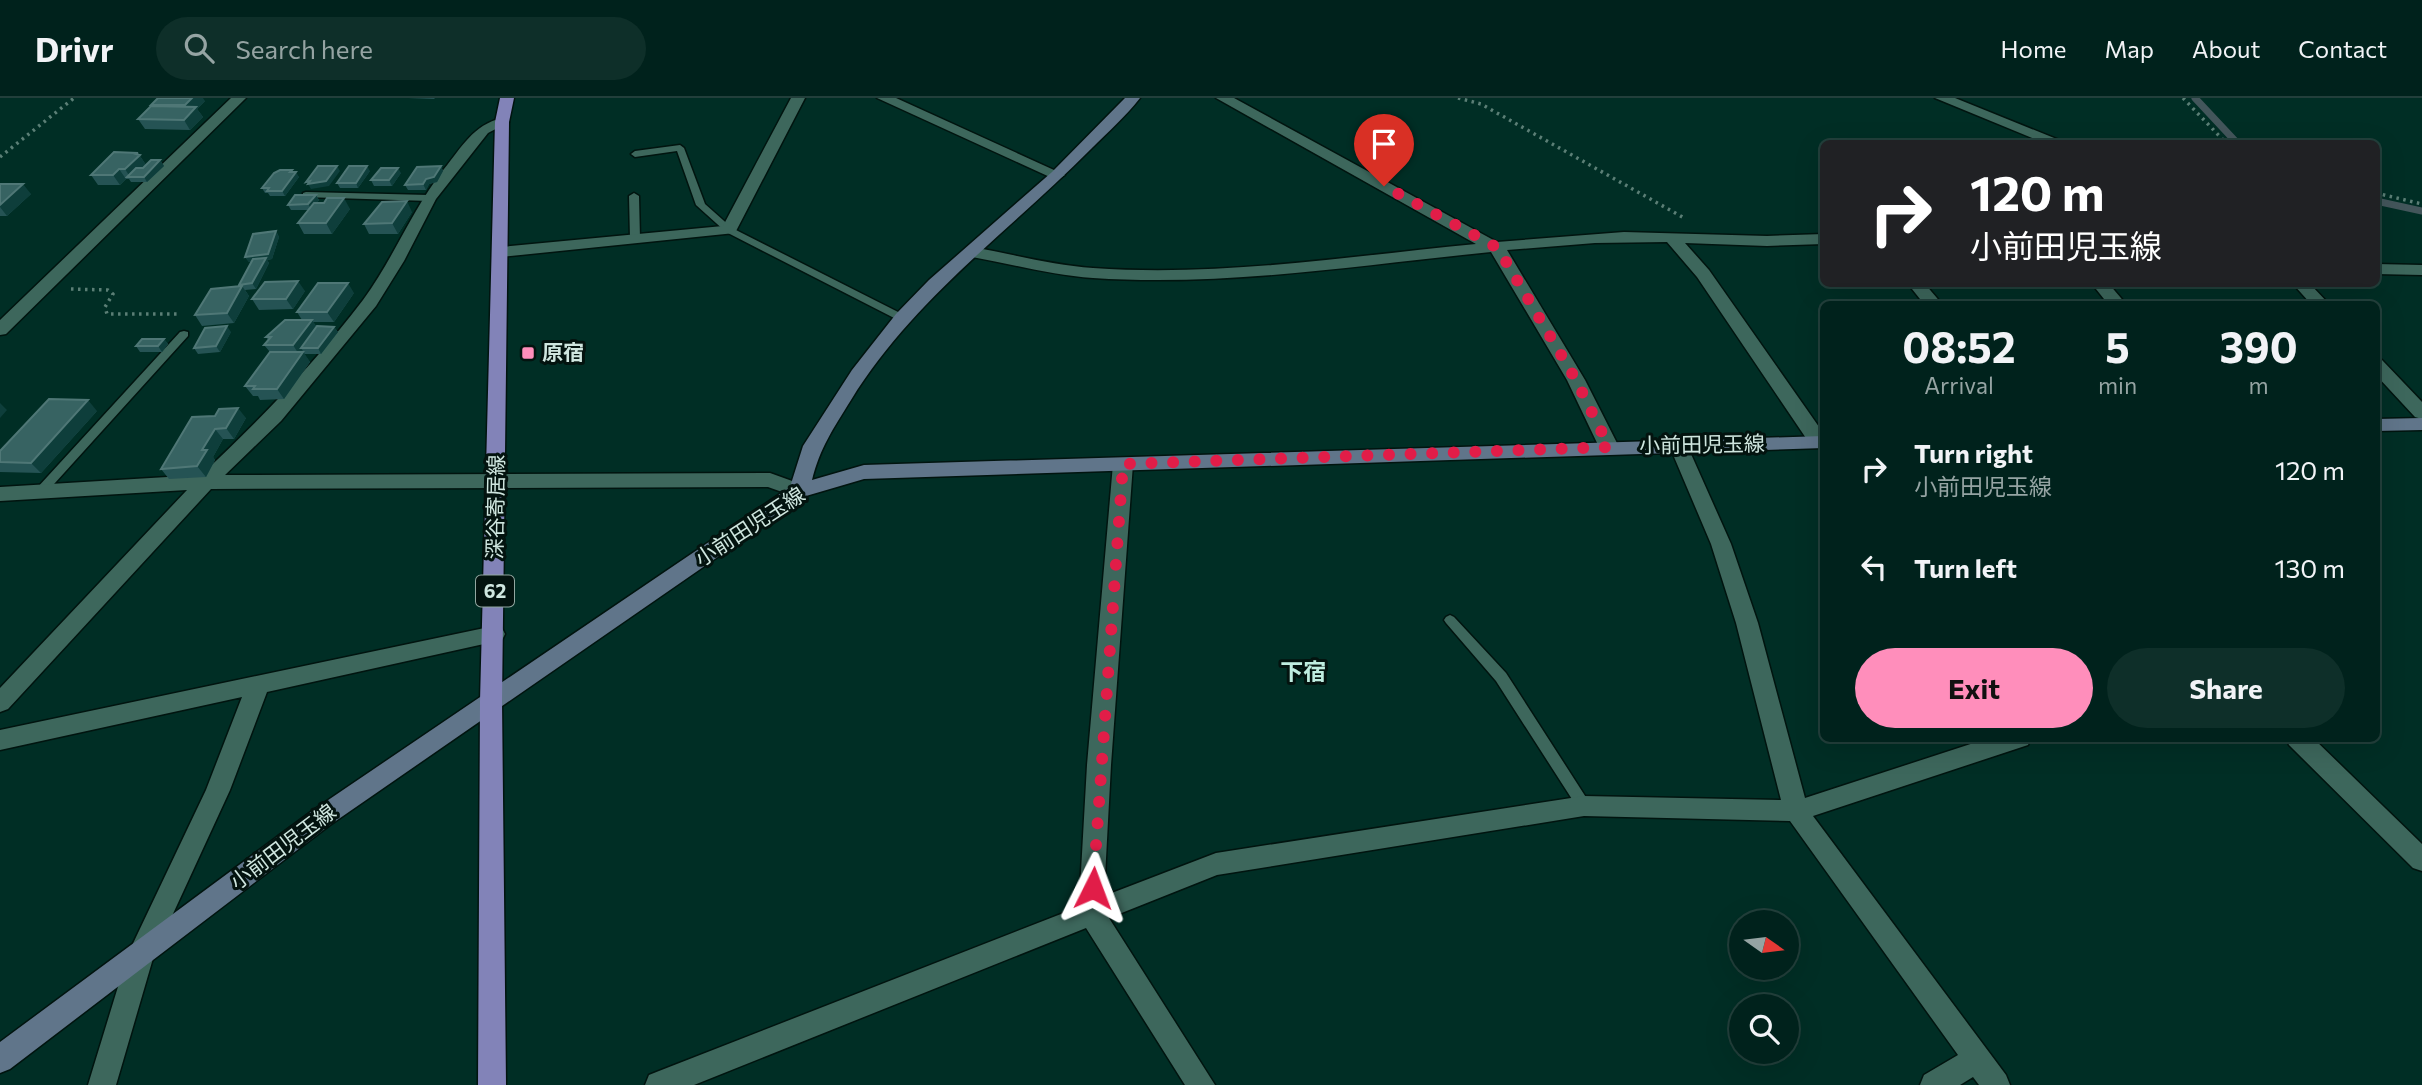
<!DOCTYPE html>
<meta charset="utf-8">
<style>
body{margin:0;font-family:Commissioner,"Noto Sans JP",sans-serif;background:#0e2f29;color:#f1f3f6;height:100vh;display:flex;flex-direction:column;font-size:26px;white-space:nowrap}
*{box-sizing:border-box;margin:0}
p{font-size:23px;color:#95a4a3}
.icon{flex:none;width:38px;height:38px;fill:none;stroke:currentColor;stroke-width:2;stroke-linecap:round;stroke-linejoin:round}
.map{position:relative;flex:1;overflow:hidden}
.details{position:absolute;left:1820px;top:203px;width:560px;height:441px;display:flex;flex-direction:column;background:#00221c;border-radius:10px;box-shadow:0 7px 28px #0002,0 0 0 2px #223f3b}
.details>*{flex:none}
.top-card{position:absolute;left:1820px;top:42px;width:560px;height:147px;border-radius:10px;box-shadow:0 7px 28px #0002,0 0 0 2px #223f3b;background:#202124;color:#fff;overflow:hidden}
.needle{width:46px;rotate:104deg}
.tools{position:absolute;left:1729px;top:812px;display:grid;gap:14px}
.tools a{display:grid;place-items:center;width:70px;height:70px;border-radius:50%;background:#00221c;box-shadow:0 7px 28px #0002,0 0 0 2px #223f3b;font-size:35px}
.pin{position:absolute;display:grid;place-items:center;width:60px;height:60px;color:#fff;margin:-72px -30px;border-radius:50% 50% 50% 0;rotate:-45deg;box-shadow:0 0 7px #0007}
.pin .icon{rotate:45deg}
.me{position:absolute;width:77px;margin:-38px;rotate:3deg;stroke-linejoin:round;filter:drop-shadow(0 0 5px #0008)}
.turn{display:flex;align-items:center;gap:24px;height:147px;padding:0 35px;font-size:32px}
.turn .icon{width:91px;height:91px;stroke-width:2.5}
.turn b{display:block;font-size:49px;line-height:60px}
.eta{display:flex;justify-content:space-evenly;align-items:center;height:119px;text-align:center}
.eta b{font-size:42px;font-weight:700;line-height:49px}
.button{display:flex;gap:14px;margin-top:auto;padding:14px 35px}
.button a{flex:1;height:80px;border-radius:42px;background:#ff8ebb;color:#111;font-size:28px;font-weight:700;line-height:80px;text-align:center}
.button a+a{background:#0e2f29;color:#f1f3f6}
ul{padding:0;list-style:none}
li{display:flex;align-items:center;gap:21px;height:98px;padding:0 35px}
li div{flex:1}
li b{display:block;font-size:26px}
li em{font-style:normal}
header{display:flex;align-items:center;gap:42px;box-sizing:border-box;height:98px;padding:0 35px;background:#00221c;border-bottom:2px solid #223f3b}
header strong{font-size:33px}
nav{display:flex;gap:38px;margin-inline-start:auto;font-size:24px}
.search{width:490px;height:63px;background:#0e2f29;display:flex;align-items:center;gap:18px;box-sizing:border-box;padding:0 24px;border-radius:38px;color:#95a4a3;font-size:26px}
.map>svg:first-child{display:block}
</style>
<header>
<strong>Drivr</strong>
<div class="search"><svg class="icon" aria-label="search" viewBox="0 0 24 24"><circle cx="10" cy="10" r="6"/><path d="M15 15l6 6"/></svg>Search here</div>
<nav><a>Home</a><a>Map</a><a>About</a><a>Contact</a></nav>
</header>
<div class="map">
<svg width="2422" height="987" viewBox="0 0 2422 987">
<rect width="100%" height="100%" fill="#002e25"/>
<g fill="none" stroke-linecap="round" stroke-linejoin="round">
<path stroke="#43565b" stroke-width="7" d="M 2195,0 L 2238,46
M 2376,103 L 2422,113"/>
<g stroke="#01140f" stroke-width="3">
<path id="lane" d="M 680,47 L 684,50 L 705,106 L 732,130 L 906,218 L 906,222 L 898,222 L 726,134 L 696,107 L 677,53 L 635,59 L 631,56 L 635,53 Z
M 306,94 L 429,97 L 434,100 L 429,103 L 303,99 L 303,95 Z
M 634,95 L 639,98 L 640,141 L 635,144 L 630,141 L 629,98 Z
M 184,233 L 188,234 L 188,238 L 45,396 L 37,396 L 35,393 L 37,390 L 180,234 Z
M 1450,517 L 1454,519 L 1506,575 L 1589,704 L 1591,708 L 1589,712 L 1584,714 L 1579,712 L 1496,583 L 1446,525 L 1444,522 L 1446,519 Z"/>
</g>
<g stroke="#01140f" stroke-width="3">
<path id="street" d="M 231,0 L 246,0 L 6,236 L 0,237 L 0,222 Z
M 791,0 L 805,0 L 735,135 L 501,159 L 493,154 L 501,149 L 723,128 Z
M 877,0 L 896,0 L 1065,77 L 1057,82 L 1052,80 Z
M 1216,0 L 1234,0 L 1497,144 L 1624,134 L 1767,138 L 1824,136 L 1824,146 L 1767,148 L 1685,145 L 1709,172 L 1824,336 L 1824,349 L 1812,349 L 1697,179 L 1667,144 L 1595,145 L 1507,152 L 1585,282 L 1619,349 L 1616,354 L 1602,354 L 1599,349 L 1567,282 L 1491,154 C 1360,167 1225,189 1093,180 C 1052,177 1012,166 972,159 L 964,154 L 972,149 C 1012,156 1052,167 1093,170 C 1221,179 1350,158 1476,146 Z
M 1935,0 L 1955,0 L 2069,46 L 2047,46 Z
M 502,20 L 507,21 L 509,24 L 488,35 L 436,101 L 404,163 L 376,208 L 281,323 L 225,377 L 770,375 L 806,388 L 809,393 L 806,398 L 799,400 L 768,389 L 211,391 L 8,611 L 0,614 L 0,590 L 187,392 L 0,403 L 0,389 L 201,377 C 259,323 315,265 363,202 C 394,160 411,113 444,71 C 462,49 473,27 502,20 Z
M 2376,166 L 2422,167 L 2422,177 L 2376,176 Z
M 1908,186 L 1925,186 L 1942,206 L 1924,206 Z
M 2092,186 L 2109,186 L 2126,206 L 2108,206 Z
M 2293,186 L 2310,186 L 2329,206 L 2311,206 Z
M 2376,260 L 2382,262 L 2422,304 L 2422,321 L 2415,319 L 2376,277 Z
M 1678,341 L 1685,342 L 1687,347 L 1731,446 L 1758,525 L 1805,700 L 1989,640 L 2031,640 L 2028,647 L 1813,718 L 2006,977 L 2010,987 L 1979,987 L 1973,979 L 1960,987 L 1920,987 L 1924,977 L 1958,957 L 1790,723 L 1584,718 L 1217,777 L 1109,820 L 1215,987 L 1185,987 L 1086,830 L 694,987 L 645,987 L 649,977 L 659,973 L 1079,809 L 1087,667 L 1113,366 L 1116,361 L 1130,361 L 1133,366 L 1111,667 L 1104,798 L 1216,755 L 1584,698 L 1781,702 L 1736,525 L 1711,446 L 1669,347 L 1671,342 Z
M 494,528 L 502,530 L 505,536 L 502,542 L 267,594 L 230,692 L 154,857 L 116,987 L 88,987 L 128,856 L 206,692 L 242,599 L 0,652 L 0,632 Z
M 2286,640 L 2313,640 L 2422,746 L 2422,773 L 2413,770 L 2289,647 Z"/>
</g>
<g stroke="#01140f" stroke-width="3">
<path id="secondary" d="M 1125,0 L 1140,0 C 1126,18 1108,34 1092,50 C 1010,133 913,201 851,302 C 833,331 820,350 812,382 L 864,367 L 1824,338 L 1824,350 L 864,381 L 806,398 L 330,727 L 10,971 L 0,975 L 0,944 L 312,713 L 790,389 L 803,348 L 852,272 L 896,216 L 929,182 L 1052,74 Z
M 2422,320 L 2422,332 L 2376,333 L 2376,321 Z"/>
</g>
<g stroke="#01140f" stroke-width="3">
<path id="primary" d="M 500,0 L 514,0 L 509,24 L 502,603 L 506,987 L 478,987 L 480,603 L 495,24 Z"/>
</g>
<path stroke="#5b7f76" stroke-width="3.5" stroke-dasharray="2.5 4.5" stroke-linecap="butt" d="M 1458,0 L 1481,6 L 1686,121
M 2183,0 L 2227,46
M 0,59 L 74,0
M 2376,95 L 2422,106
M 71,191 L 108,192 L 113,196 L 105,209 L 107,216 L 180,216"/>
<use href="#lane" fill="#3d675c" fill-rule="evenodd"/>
<use href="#street" fill="#3d675c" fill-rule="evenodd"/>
<use href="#secondary" fill="#60758a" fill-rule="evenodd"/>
<use href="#primary" fill="#8283b8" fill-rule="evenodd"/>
</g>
<path fill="#255354" d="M 408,0 L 435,0 L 434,1 Z
M 205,3 L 197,11 L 203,19 L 190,32 L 145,31 L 138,21 L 152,8 L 151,7 Z
M 138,55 L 146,67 L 160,62 L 164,68 L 147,84 L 131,84 L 129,81 L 126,81 L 120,87 L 98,87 L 91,77 Z
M 441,68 L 443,73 L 437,84 L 429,86 L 426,92 L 408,92 L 405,87 Z
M 292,72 L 299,79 L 285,98 L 270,98 L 268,95 L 265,95 L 262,90 Z
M 370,73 L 358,90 L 340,90 L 337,85 Z
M 401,75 L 392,88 L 374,88 L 371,82 Z
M 0,86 L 31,96 L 7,118 L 0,118 Z
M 316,97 L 319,102 L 317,105 L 350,111 L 332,136 L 304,136 L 298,125 L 309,112 L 291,112 L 288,107 Z
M 412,114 L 398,136 L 369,136 L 364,126 Z
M 276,133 L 279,139 L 272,161 L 267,162 L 269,165 L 256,191 L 245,192 L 249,198 L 234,225 L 202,228 L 195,217 L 240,188 L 239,187 L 251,164 L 249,164 L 245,159 Z
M 305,193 L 293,211 L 259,212 L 252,201 Z
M 354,195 L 334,224 L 313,224 L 317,229 L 334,229 L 338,234 L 321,256 L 304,256 L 310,264 L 284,301 L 260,302 L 258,298 L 253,298 L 245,288 L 270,254 L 264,247 L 268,242 L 266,239 L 302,222 L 297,214 Z
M 231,234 L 220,254 L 198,256 L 194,250 Z
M 164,241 L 168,246 L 162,254 L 140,254 L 136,248 Z
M 97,313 L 41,375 L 0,374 L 0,353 Z
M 192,319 L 246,320 L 234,341 L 223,341 L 213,359 L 215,362 L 206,379 L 169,381 L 161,371 Z"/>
<path fill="#0e3e3b" d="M 192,0 L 203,0 L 205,3 L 197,11 L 203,19 L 190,32 L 184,22 L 190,15 L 185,7 Z
M 138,55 L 146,67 L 130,79 L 125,71 Z
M 160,62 L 164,68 L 147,84 L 144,79 Z
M 337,68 L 340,73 L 329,88 L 311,91 L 308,86 Z
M 367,68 L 370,73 L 358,90 L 356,85 Z
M 441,68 L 443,73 L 437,84 L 429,86 L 426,92 L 423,86 L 426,81 Z
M 398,70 L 401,75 L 392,88 L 389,82 Z
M 119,71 L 126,81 L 120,87 L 113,77 Z
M 292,72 L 295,76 L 296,74 L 299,79 L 285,98 L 282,93 Z
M 23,86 L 31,96 L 7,118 L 0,109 L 0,107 Z
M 316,97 L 319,102 L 312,112 L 308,106 Z
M 344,100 L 350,111 L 332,136 L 326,125 Z
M 407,103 L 412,114 L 398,136 L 392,125 Z
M 276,133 L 279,139 L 272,161 L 267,162 L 269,165 L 256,191 L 252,185 L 265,162 L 249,164 L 245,159 Z
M 298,183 L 305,193 L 293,211 L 286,201 Z
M 348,185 L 354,195 L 334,224 L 327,214 Z
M 242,188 L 249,198 L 234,225 L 227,215 Z
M 312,222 L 319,233 L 301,250 L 310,264 L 284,301 L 277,291 L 300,258 L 293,247 Z
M 227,228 L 231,234 L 220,254 L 216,248 Z
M 334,229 L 338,234 L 321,256 L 318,250 Z
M 164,241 L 168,246 L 162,254 L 158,248 Z
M 88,302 L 97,313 L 41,375 L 31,365 Z
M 0,305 L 7,312 L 0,320 Z
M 238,310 L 246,320 L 234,341 L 226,330 Z
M 215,331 L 223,341 L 213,359 L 215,362 L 206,379 L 197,368 L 202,352 Z"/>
<path fill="#376362" stroke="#4f7776" stroke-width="2" d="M 158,0 L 192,0 L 185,7 L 151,7 Z
M 151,8 L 196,9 L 184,22 L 138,21 Z
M 114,54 L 138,55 L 136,56 L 140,57 L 125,71 L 119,71 L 113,77 L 91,77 Z
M 151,62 L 160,62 L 144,79 L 127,79 L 136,70 L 143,70 Z
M 318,68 L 337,68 L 326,83 L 308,86 L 310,83 L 306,84 Z
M 349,68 L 367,68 L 356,85 L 337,85 Z
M 441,68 L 434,79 L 426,81 L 423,86 L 405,87 L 417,69 Z
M 381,70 L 398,70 L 389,82 L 371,82 Z
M 280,72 L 292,72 L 290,74 L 296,74 L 282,93 L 267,93 L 269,90 L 262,90 L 274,75 Z
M 0,86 L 23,86 L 0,107 Z
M 295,97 L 316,97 L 308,106 L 288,107 Z
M 327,100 L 344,100 L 326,125 L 298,125 L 314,105 L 324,105 Z
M 407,103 L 392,125 L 364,126 L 382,104 Z
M 276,133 L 268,156 L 245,159 L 253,136 Z
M 266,160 L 252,185 L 239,187 L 253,161 Z
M 298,183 L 286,201 L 252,201 L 265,184 Z
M 318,185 L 348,185 L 327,214 L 297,214 Z
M 242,188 L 227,215 L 195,217 L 211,191 Z
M 285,222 L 312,222 L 293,247 L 264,247 L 271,239 L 266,239 Z
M 227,228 L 216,248 L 194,250 L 205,230 Z
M 317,228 L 334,229 L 318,250 L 301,250 Z
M 142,241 L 164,241 L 158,248 L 136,248 Z
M 270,254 L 303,254 L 277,291 L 253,291 L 255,288 L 245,288 Z
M 49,301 L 88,302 L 31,365 L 0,364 L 0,353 Z
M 238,310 L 226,330 L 215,331 L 202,352 L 207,352 L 197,368 L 161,371 L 192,319 L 215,318 L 219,311 Z"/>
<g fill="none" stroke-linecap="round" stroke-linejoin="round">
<path stroke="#e11d48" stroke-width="12" stroke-dasharray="0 21.6" d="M 1093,790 L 1123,366 L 1609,349 L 1576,282 L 1498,150 L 1384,88"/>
</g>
<rect fill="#ff8ebb" stroke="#03130f" stroke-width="2.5" x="521" y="248" width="14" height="14" rx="3.5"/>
<g text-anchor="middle" stroke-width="6" stroke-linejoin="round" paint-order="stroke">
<rect fill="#03130f" stroke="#92a7a1" stroke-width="2" x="476" y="477.5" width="38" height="31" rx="5"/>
<g font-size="19" font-weight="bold" fill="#cfe6df">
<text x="495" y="500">62</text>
</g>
<g font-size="21" font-weight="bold" fill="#cfe6df" stroke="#03130f" text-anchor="start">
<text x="542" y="262">原宿</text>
</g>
<g font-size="21" fill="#cfe6df" stroke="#03130f">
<text transform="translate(1702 347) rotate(-1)" y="7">小前田児玉線</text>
<text transform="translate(496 409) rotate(-89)" y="7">深谷寄居線</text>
<text transform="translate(750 429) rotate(-33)" y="7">小前田児玉線</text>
<text transform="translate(283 749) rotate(-37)" y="7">小前田児玉線</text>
</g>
<g font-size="23" font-weight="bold" fill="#bfede0" stroke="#03130f">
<text x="1303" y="582">下宿</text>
</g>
</g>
</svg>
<div class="tools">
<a><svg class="needle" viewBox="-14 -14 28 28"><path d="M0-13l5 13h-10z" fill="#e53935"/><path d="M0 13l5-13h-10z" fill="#95a4a3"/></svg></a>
<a><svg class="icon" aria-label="search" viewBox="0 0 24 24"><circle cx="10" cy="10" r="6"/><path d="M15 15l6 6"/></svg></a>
</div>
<div class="pin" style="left:1384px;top:88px;background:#d93025"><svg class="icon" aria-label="arrive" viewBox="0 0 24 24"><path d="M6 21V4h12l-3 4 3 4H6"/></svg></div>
<svg class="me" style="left:1093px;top:790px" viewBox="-20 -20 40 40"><path d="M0-17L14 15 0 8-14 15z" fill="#e11d48" stroke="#fff" stroke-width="4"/></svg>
<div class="top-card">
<div class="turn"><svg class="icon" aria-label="right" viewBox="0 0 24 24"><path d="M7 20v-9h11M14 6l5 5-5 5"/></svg><div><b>120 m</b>小前田児玉線</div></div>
</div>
<section class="details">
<div class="eta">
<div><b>08:52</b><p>Arrival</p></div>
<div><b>5</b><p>min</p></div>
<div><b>390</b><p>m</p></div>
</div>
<ul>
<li><svg class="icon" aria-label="right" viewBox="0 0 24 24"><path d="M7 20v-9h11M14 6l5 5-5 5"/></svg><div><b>Turn right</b><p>小前田児玉線</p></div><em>120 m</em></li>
<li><svg class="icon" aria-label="left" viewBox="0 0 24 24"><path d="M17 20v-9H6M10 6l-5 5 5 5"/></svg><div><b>Turn left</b></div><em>130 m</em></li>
</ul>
<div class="button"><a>Exit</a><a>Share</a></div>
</section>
</div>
